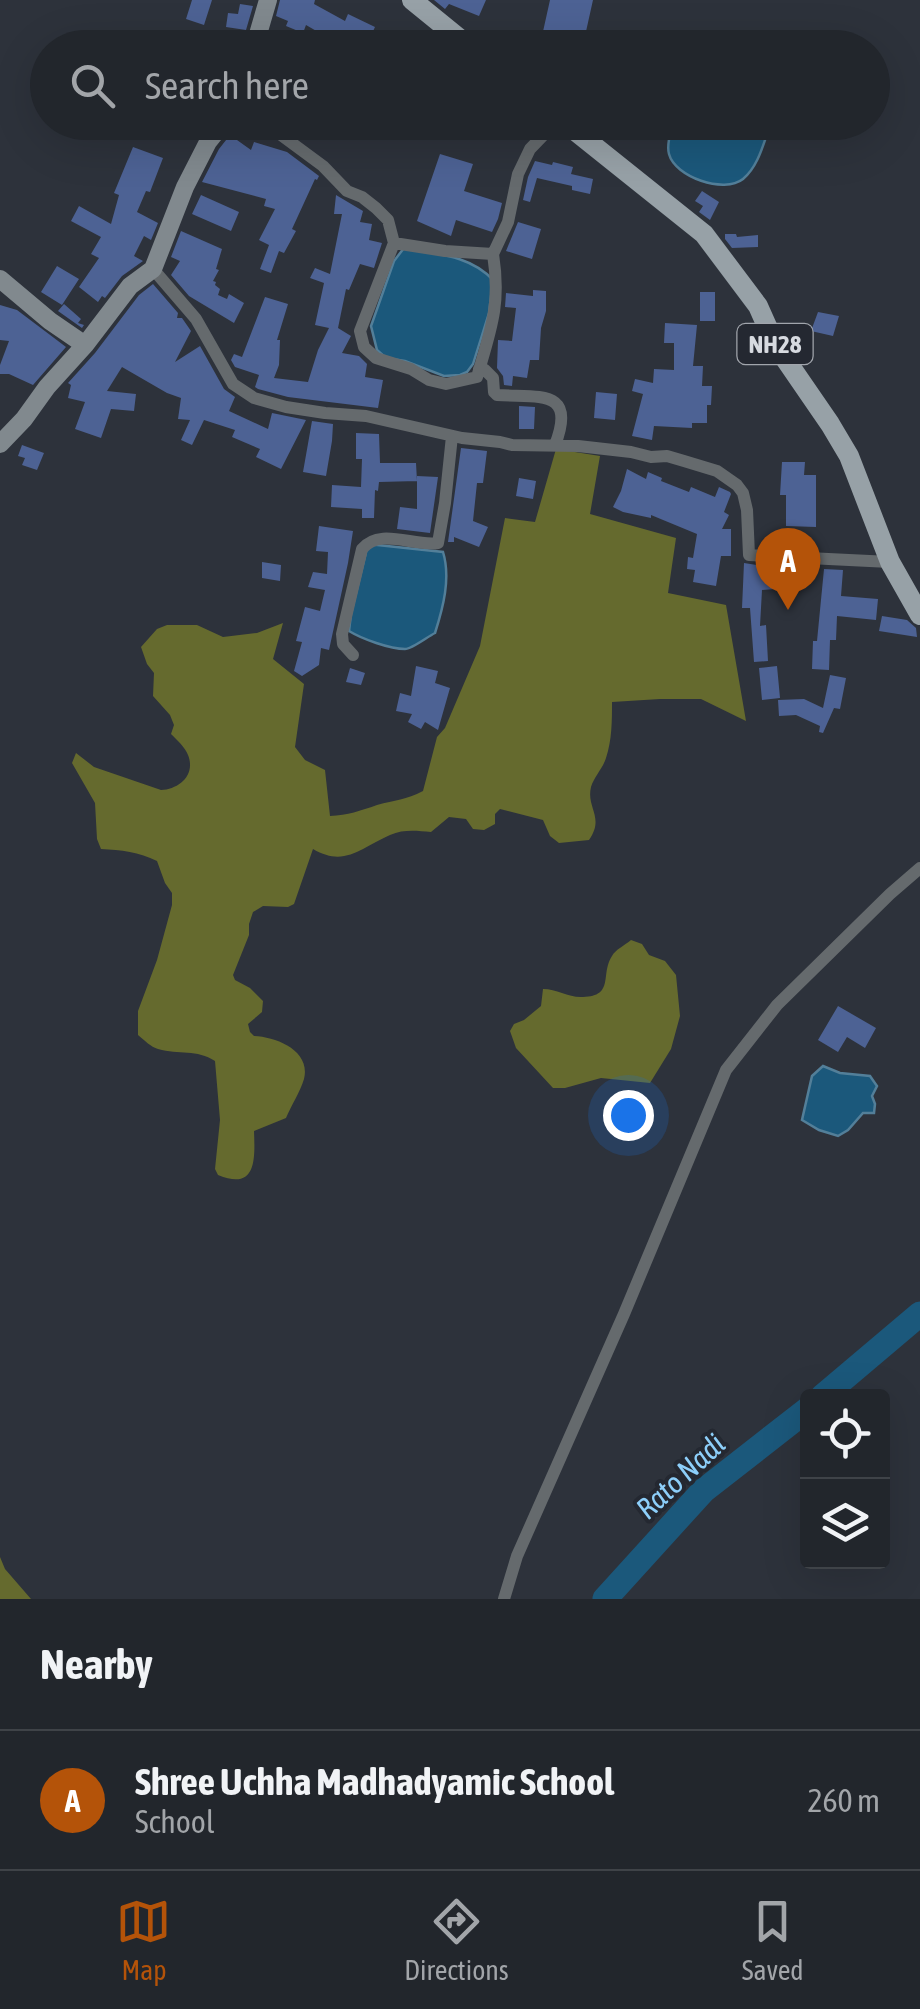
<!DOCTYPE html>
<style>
:root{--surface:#22262c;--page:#2a2e34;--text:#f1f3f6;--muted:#a2a5a9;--line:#3f4348;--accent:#b45309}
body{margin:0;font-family:"Asap Condensed",sans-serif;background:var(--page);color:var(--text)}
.controls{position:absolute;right:30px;bottom:30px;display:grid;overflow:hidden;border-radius:10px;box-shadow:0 10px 40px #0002}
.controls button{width:90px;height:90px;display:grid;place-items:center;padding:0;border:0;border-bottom:2px solid var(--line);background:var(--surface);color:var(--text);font:50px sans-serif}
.you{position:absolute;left:628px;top:1115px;width:35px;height:35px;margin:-25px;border:8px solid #fff;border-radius:50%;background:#1a73e8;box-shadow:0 0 0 15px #1a73e833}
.badge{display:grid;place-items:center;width:65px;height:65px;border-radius:50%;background:var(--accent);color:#fff;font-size:32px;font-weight:700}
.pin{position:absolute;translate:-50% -82px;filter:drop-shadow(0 2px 5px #0008)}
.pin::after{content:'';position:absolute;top:52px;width:35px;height:30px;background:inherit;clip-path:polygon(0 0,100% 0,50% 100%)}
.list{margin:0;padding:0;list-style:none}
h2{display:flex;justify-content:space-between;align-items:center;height:130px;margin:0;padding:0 40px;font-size:42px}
h2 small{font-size:32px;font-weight:400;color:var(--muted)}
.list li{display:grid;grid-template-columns:65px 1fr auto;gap:30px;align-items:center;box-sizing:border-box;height:140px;padding:0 40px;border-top:2px solid var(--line)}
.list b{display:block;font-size:38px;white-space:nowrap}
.list p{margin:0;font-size:32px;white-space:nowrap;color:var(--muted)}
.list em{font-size:32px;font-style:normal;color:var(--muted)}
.icon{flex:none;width:55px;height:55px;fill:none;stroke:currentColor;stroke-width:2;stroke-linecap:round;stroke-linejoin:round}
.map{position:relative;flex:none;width:920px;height:1599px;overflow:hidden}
.search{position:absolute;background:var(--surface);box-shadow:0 10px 40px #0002;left:30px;right:30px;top:30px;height:110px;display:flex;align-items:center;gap:25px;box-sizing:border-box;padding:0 35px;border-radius:55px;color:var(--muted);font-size:38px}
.sheet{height:270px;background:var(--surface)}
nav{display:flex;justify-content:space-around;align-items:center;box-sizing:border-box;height:140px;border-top:2px solid var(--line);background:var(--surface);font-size:28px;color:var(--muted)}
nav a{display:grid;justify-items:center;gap:5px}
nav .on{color:var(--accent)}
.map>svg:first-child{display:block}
</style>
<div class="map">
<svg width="920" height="1599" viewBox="0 0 920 1599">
<rect width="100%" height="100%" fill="#2d323b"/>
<path fill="#656a2e" d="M 556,449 L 600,456 L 590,514 L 676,538 L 668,593 L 726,605 L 746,721 L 701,699 L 660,699 L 612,702 C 612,721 612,740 606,758 C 603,768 594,777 591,787 C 586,808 605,817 589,840 L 559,843 L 550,836 L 543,820 L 500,809 L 495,814 L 495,824 L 484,830 L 473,829 L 466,819 L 449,817 L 431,832 C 417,831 404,829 390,835 C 362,847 345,868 313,849 L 294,904 L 288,907 L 263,906 L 253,912 L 249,924 L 249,935 L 233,975 L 235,980 L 250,988 L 263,1001 L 262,1012 L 248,1024 L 250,1032 L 254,1036 C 277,1037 311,1051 304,1079 C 300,1092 291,1106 286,1118 L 254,1131 C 255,1159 257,1191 218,1175 L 215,1169 L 220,1120 L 215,1061 C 197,1049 179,1055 158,1049 C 151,1047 144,1040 138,1035 L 138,1011 L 157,960 L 172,905 L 172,893 L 165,883 L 157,861 C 139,852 121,850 101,849 L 97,839 L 95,803 L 72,763 L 76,753 L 94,767 L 161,790 C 179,789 196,775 188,755 C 185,747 177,740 171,734 L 174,725 L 170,715 L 153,696 L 154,673 L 147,664 L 141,647 L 157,629 L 167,625 L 197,625 L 223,637 L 257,633 L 283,623 L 273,659 L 304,684 L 295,747 L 305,760 L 325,770 L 330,816 C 348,815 360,811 377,805 C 395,800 406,800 423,791 L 437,737 L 445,728 L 480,646 L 505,518 L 535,522 Z
M 631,940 L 642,944 L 649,955 L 665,961 L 676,975 L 680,1016 L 671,1049 L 650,1083 L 601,1078 L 565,1088 L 553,1088 L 516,1048 L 510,1031 L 514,1024 L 524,1020 L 541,1006 L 543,989 C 557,989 569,998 583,997 C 615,996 600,974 612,956 C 615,950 625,945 631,940 Z
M 0,1557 L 5,1569 L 31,1599 L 0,1599 Z"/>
<path fill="#1b587b" stroke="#537f99" stroke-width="2.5" d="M 673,123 L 673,122 L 771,123 C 764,141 759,166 743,179 C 724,194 675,177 669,154 C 666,144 671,132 673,123 Z
M 404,248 C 436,254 470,255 493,280 L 489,313 L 473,364 L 467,372 L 460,375 L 444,376 L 405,361 L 386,358 L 377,350 L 371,326 L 394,261 Z
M 368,544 L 443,552 C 451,578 443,608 435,633 C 427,637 412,649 405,649 C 390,649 362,639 349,631 L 351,614 Z
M 823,1066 L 840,1073 L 870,1076 L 877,1086 L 872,1096 L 875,1104 L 874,1113 L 863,1113 L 848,1130 L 838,1136 L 819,1130 L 802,1120 L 812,1076 Z"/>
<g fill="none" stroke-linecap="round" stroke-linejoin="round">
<path stroke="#1b587b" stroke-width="25" d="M 823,1396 L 920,1314
M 605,1599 L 703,1491 L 808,1409"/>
</g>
<path fill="#4d6294" d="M 192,0 L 212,0 L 204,25 L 186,19 Z
M 280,0 L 315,0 L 314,4 L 345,21 L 348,14 L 375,27 L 365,48 L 356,48 L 327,33 L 325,36 L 306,25 L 303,33 L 286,26 L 288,21 L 276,16 Z
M 434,0 L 486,0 L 479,16 L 449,4 L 445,9 Z
M 550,0 L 593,0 L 583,45 L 542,36 Z
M 240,4 L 253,6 L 246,30 L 226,27 L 228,13 L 238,14 Z
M 230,135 L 251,150 L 254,142 L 287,152 L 319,176 L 317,180 L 315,179 L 292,229 L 296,231 L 284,253 L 279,251 L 271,273 L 260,269 L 269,245 L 259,240 L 275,209 L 264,206 L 266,199 L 202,182 L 219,149 Z
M 133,147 L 163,158 L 150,192 L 146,191 L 137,212 L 158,223 L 151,240 L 144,236 L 134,256 L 143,261 L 122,276 L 105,298 L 102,296 L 98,302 L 79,287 L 99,258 L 91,254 L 101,237 L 71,221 L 79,206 L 111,224 L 119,195 L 114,193 Z
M 440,154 L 473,164 L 464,191 L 502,203 L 498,219 L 492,232 L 456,220 L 451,236 L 417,221 Z
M 535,161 L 552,165 L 553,162 L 573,167 L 571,174 L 593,179 L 590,194 L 572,190 L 572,186 L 537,178 L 530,202 L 523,200 L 528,177 Z
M 702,191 L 719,202 L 710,220 L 699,212 L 703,206 L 695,201 Z
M 201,195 L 239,212 L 231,231 L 192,214 Z
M 336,195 L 363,211 L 360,222 L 372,224 L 369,240 L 382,243 L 374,268 L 360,264 L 349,290 L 346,289 L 338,328 L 351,336 L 342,353 L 359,356 L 367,364 L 365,377 L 383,380 L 378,408 L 288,397 L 258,389 L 255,387 L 259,375 L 235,367 L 231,360 L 234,354 L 242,357 L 265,297 L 288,304 L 277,340 L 280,340 L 279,365 L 274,378 L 308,382 L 318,350 L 329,328 L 315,325 L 324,283 L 310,278 L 315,268 L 330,274 L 342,214 L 334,214 Z
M 518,222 L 541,229 L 532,259 L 506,251 Z
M 181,231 L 222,249 L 216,269 L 219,270 L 213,281 L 216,282 L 215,285 L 220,289 L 218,295 L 227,299 L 229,294 L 244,303 L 234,323 L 189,296 L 171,275 L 180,261 L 171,257 Z
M 725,234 L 736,234 L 737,237 L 758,235 L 758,247 L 732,248 L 725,239 Z
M 57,266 L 79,279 L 62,305 L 41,292 Z
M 153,284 L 178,313 L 177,318 L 182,318 L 191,331 L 175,362 L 200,346 L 224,389 L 235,397 L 229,411 L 268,429 L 272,413 L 306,420 L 281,469 L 256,457 L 260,449 L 232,437 L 235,430 L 204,420 L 192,445 L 181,440 L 190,420 L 178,419 L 181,398 L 167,393 L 122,367 L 107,391 L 136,394 L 134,411 L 111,409 L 101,438 L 75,429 L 85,402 L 68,398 L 71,385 L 68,383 L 95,353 L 139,295 Z
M 533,290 L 546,291 L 546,311 L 541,328 L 539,360 L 530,360 L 527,378 L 513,376 L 512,386 L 504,385 L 503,376 L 497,368 L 498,340 L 512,341 L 516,308 L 505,307 L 506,293 L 533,296 Z
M 700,292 L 715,292 L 715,321 L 700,321 Z
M 64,304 L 81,319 L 78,323 L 84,325 L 82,328 L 58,311 Z
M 0,305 L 17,310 L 66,347 L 33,385 L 9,374 L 0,374 L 0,365 L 9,341 L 0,340 Z
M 818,312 L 839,316 L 833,336 L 811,331 Z
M 665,323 L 697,325 L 693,366 L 703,366 L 702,386 L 712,386 L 711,405 L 707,405 L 707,423 L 692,423 L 692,428 L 654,426 L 652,440 L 632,436 L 643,394 L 632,391 L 635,379 L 653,383 L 654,369 L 674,370 L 674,343 L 664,343 Z
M 596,392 L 617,394 L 615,420 L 594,418 Z
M 519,406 L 535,407 L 534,429 L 519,429 Z
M 312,421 L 333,424 L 332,441 L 326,476 L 303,472 Z
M 356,433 L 379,434 L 380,463 L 416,463 L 417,481 L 379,482 L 378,491 L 375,490 L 374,518 L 362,518 L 362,509 L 331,507 L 332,485 L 361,487 L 362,459 L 356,459 Z
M 22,445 L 44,453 L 37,470 L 22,465 L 25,458 L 18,456 Z
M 461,448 L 487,451 L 483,483 L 477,483 L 473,521 L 488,527 L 479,547 L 454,537 L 454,542 L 448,542 Z
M 782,462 L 805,462 L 804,475 L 816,475 L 816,527 L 786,526 L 786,495 L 780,495 Z
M 627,469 L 646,479 L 648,472 L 662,478 L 661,481 L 689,492 L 691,487 L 715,497 L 719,487 L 730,492 L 731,494 L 724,512 L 729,515 L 722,529 L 731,529 L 731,556 L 721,556 L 716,586 L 693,582 L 695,570 L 687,569 L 688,557 L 693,558 L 697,534 L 651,515 L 651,518 L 623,512 L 613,507 L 621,491 Z
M 417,476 L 438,477 L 430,533 L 397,529 L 400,507 L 417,509 Z
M 519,478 L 536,481 L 533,499 L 516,496 Z
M 319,526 L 353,531 L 348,563 L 329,650 L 321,648 L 319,665 L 302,676 L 294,671 L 302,642 L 296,641 L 305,607 L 320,611 L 325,590 L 308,587 L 313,572 L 327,574 L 328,552 L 316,551 Z
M 262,562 L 281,565 L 280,581 L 262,578 Z
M 744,563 L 763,566 L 762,571 L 788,569 L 789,588 L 762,590 L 760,626 L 766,625 L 768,661 L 754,662 L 750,608 L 742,608 Z
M 824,569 L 843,570 L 841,596 L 878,599 L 876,620 L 837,616 L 836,640 L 830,640 L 829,670 L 812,669 L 813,641 L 817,641 Z
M 882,616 L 907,620 L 916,628 L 917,637 L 879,631 Z
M 416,666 L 438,671 L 435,683 L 450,688 L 438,730 L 425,722 L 421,729 L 408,722 L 412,714 L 396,711 L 400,693 L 411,696 Z
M 777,666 L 780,698 L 762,700 L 759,668 Z
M 350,668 L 365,673 L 361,685 L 346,682 Z
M 830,675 L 846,678 L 840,709 L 834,708 L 823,733 L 819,732 L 820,726 L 796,715 L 779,716 L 778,700 L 804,699 L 823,708 Z
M 838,1006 L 876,1028 L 865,1048 L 847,1037 L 838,1052 L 818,1040 Z"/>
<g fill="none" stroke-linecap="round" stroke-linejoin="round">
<path stroke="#656a6d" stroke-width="12" d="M 257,122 L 281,135 L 323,166 L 347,191 L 362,197 L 376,208 L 388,220 L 394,243 L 445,251 L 493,254 L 508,222 L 518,174 L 530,149 L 556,122
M 394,243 L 360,331 L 364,347 L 376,358 L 411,369 L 429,380 L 446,384 L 477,377 C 491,329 501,304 493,254
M 153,269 L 196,319 L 233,384 L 254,398 L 286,407 L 325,413 L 366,416 L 462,438 L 500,442 L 512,445 L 578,446 L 631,452 L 651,457 L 667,456 L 684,461 L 717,471 L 737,485 L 743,493 L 747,510 L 749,555 L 890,562
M 479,369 L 485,370 L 493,378 L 494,392 L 497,395 C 539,398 577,388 555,445
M 353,655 L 343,644 L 342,634 L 362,549 C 380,527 414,547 438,543 L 445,503 L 452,436
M 504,1599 L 517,1556 L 624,1314 L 726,1070 L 777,1005 L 890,894 L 920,868"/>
<path stroke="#81898e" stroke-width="18" d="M 254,48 L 268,0
M 0,279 L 50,321 L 85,345
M 0,444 L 24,419 L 47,387 L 85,345 L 130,286 L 153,269 L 185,187 L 208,142 L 224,122"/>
<path stroke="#97a1a7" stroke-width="20" d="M 412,0 L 471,48
M 564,122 L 704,234 L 758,306 L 775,344 L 830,424 L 849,456 L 890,562 L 920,615"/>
</g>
<g text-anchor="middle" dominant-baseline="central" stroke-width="8" stroke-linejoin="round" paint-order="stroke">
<rect fill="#242831" stroke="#a1a5ac" stroke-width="2.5" x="737.5" y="324" width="75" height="40" rx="8"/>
<g font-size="25" font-weight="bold" fill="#d7dae0">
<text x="775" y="344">NH28</text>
</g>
<g font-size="30" font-style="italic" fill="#8dcffa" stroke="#242831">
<text transform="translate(680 1476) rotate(-43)">Rato Nadi</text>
</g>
</g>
</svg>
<div class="controls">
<button><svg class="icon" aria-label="locate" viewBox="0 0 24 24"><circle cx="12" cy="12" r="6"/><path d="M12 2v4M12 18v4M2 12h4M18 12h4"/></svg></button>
<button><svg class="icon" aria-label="layers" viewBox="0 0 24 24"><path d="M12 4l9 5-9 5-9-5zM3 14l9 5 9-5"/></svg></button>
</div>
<div class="you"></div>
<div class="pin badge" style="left:788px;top:610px">A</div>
<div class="search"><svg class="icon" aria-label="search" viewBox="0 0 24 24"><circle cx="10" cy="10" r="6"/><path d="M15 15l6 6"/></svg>Search here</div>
</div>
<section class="sheet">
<h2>Nearby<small></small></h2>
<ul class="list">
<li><span class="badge">A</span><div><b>Shree Uchha Madhadyamic School</b><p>School</p></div><em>260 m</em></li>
</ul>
</section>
<nav>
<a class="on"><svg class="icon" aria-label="map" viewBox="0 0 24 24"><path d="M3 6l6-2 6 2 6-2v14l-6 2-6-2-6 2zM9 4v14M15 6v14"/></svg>Map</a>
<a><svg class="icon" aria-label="directions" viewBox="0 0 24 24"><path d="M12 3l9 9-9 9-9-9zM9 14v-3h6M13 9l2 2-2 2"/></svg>Directions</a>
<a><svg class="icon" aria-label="saved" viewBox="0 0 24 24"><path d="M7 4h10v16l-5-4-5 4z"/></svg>Saved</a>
</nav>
